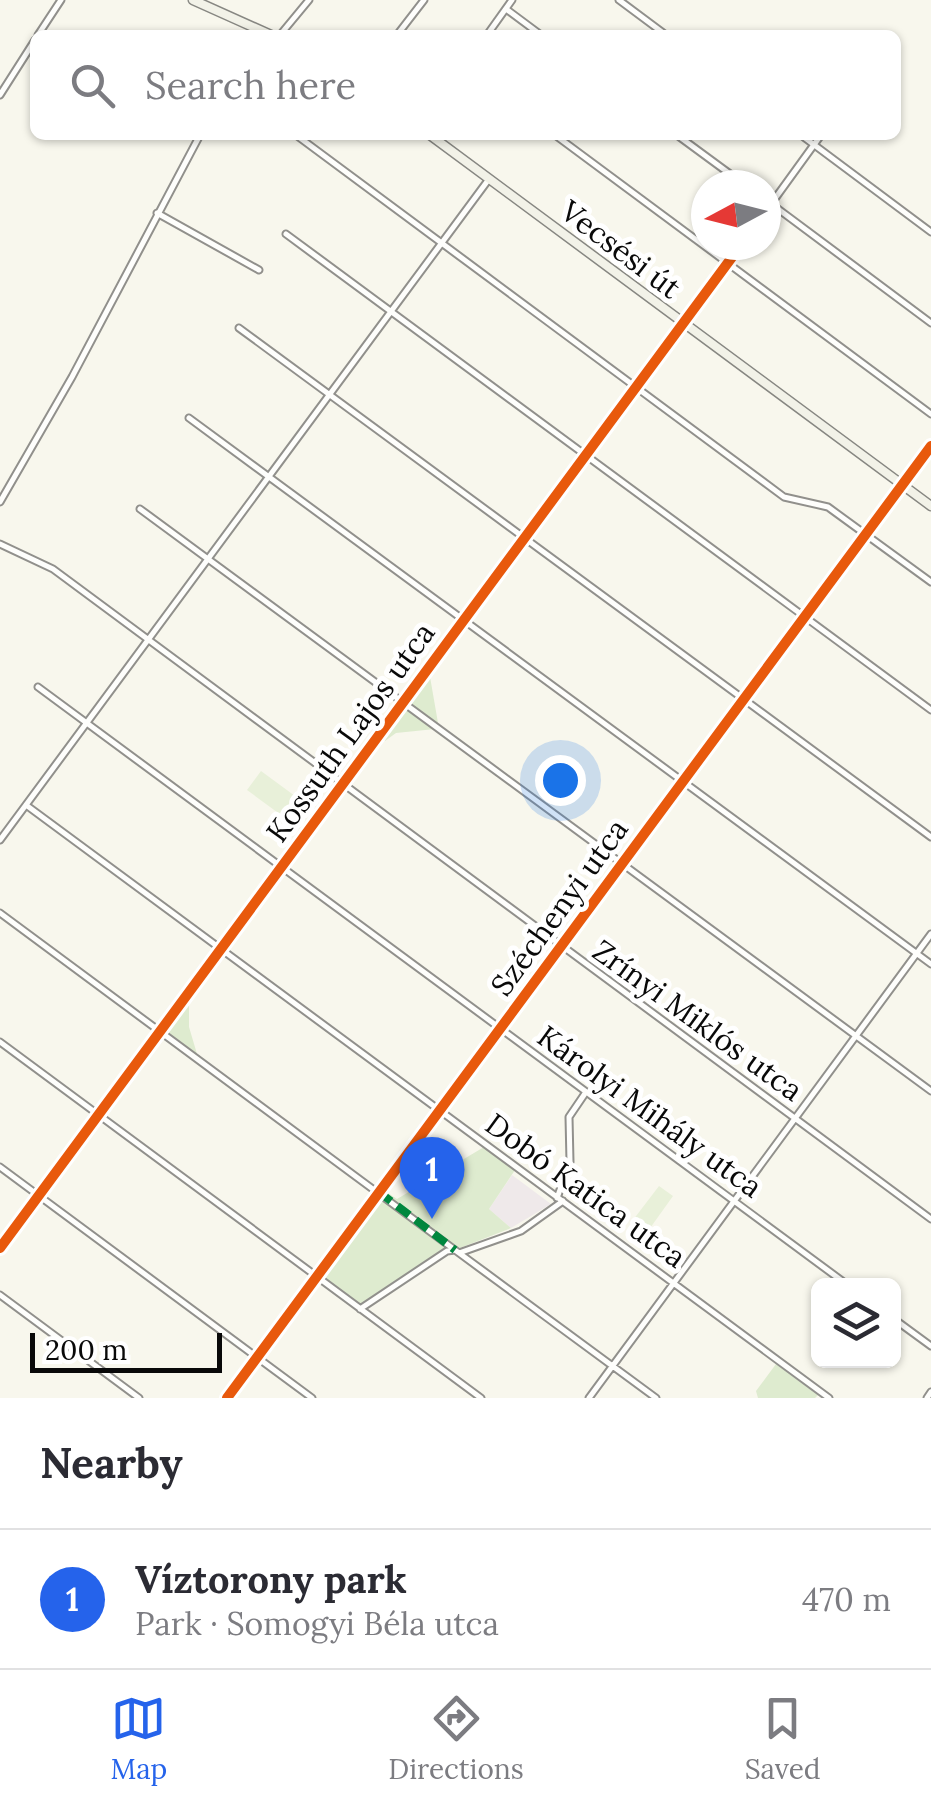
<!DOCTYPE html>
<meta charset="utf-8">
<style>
:root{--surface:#fff;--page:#f2f2f3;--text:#2b2b33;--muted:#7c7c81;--line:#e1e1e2;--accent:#2563eb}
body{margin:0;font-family:Lora,serif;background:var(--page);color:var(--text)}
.controls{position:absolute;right:30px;bottom:30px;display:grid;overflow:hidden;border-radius:15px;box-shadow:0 2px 8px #0004}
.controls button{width:90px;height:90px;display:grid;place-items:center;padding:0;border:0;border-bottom:2px solid var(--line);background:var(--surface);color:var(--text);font:50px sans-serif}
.compass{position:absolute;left:691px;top:170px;width:90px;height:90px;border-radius:50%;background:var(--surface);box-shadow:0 2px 8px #0004;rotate:263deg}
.scale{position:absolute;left:30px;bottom:25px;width:192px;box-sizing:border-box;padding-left:10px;border:5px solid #090909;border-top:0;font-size:28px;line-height:35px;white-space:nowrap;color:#090909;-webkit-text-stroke:8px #fff;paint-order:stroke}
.you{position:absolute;left:560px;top:780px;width:35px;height:35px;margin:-25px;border:8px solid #fff;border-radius:50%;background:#1a73e8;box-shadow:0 0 0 15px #1a73e833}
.badge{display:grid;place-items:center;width:65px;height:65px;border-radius:50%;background:var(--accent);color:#fff;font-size:32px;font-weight:700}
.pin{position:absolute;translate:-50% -82px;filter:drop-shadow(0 2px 5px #0008)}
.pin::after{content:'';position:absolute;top:52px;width:35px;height:30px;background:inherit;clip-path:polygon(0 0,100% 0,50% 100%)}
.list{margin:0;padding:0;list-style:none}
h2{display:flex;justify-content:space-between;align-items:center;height:130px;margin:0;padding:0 40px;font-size:42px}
h2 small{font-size:32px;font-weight:400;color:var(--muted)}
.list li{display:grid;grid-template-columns:65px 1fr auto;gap:30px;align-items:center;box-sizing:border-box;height:140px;padding:0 40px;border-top:2px solid var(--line)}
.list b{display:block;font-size:38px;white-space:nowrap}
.list p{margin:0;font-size:32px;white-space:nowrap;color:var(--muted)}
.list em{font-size:32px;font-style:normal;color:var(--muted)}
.icon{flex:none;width:55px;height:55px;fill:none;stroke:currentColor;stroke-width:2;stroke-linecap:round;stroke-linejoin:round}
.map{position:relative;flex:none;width:931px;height:1398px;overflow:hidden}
.search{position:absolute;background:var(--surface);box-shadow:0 2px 8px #0004;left:30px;right:30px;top:30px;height:110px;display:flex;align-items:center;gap:25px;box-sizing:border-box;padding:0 35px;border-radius:15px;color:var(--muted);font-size:38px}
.sheet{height:270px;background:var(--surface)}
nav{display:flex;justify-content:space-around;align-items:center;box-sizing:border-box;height:140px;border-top:2px solid var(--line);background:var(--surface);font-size:28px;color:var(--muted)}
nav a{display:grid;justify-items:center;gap:5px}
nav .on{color:var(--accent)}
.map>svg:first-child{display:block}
</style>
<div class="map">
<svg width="931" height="1398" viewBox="0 0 931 1398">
<rect width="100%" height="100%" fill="#f8f7ed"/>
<path fill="#efe9ea" d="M 512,1175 L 551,1204 L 511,1228 L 489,1209 Z"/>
<path fill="#deebcf" d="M 429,671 L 438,723 L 410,704 L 409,699 Z
M 407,709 L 435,729 L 396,733 L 385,741 L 381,738 L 402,710 Z
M 189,999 L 189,1027 L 197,1054 L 167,1032 Z
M 484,1147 L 515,1170 L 489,1209 L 511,1228 L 460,1248 L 454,1244 L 361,1306 L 320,1277 L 385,1191 L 397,1199 Z
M 776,1364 L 818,1395 L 815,1398 L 758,1398 L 756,1391 Z"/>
<path fill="#e8f0d9" d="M 261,771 L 295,796 L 281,815 L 247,790 Z
M 659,1186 L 673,1196 L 648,1231 L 633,1220 Z"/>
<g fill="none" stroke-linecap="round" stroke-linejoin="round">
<defs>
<path id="street" d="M 619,0 L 666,35
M 506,9 L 541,35
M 38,35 L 61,0
M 280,35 L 309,0
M 397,35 L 424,0
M 487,35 L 512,0
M 0,95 L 35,40
M 296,135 L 784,497 L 828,507 L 931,582
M 555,135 L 931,414
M 677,135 L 745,185
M 801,135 L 931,232
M 766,200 L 931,323
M 766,211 L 821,135
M 157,213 L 259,270
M 286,234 L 931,710
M 239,328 L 931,837
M 189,418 L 931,964
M 902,485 L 931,446
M 0,502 L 72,377 L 200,135
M 140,509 L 931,1091
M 0,544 L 53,569 L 931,1219
M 38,687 L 849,1286
M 26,805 L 829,1398
M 0,840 L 489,179
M 0,913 L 455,1250
M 0,1042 L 481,1398
M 0,1167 L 312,1398
M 557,1198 L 570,1162 L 569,1117 L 586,1092
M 0,1248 L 741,245
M 459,1253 L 521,1231 L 563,1201
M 0,1295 L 139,1398
M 360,1309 L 447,1251 L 455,1250 L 656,1398
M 894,1319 L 931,1346
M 589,1398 L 931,934
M 927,1398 L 931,1392"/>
<path id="secondary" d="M 193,0 L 271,35
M 430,135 L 931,506
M 227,1398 L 902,485"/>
</defs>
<use href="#street" stroke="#91908c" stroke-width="9"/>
<use href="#secondary" stroke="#878782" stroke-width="11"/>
<use href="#street" stroke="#fefefc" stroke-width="5"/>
<use href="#secondary" stroke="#f2f2e8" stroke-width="8"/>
<path stroke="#00873e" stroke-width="8" stroke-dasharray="15 8" stroke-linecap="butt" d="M 379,1192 L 455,1250"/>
<defs>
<path id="cycleway" d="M 0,1248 L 741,245
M 227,1398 L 931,446"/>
</defs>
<use href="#cycleway" stroke="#fff" stroke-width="16"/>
<use href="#cycleway" stroke="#e8590c" stroke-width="10"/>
</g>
<g text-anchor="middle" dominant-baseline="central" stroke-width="10" stroke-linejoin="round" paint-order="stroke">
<g font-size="30" fill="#090909" stroke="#fff">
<text transform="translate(621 249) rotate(37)">Vecsési út</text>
<text transform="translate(350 732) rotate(-54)">Kossuth Lajos utca</text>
<text transform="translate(559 907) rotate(-54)">Széchenyi utca</text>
<text transform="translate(698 1020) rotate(36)">Zrínyi Miklós utca</text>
<text transform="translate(650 1111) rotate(36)">Károlyi Mihály utca</text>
<text transform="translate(586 1190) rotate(36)">Dobó Katica utca</text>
</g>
</g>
</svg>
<div class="controls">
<button><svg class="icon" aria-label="layers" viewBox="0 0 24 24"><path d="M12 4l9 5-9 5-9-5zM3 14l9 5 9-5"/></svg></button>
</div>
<svg class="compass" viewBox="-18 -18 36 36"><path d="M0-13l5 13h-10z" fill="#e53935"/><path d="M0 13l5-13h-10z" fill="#7c7c81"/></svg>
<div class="scale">200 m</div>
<div class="you"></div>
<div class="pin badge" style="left:432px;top:1219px">1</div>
<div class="search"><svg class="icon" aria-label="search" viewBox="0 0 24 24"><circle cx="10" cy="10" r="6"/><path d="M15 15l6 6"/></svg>Search here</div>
</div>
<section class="sheet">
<h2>Nearby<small></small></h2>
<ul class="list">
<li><span class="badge">1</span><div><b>Víztorony park</b><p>Park · Somogyi Béla utca</p></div><em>470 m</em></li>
</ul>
</section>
<nav>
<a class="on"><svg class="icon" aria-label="map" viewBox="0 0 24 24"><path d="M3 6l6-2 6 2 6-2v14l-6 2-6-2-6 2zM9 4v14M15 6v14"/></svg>Map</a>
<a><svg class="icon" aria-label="directions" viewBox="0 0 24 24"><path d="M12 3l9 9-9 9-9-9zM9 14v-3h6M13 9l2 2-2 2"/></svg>Directions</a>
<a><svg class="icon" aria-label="saved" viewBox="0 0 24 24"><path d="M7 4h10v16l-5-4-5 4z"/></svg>Saved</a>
</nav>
